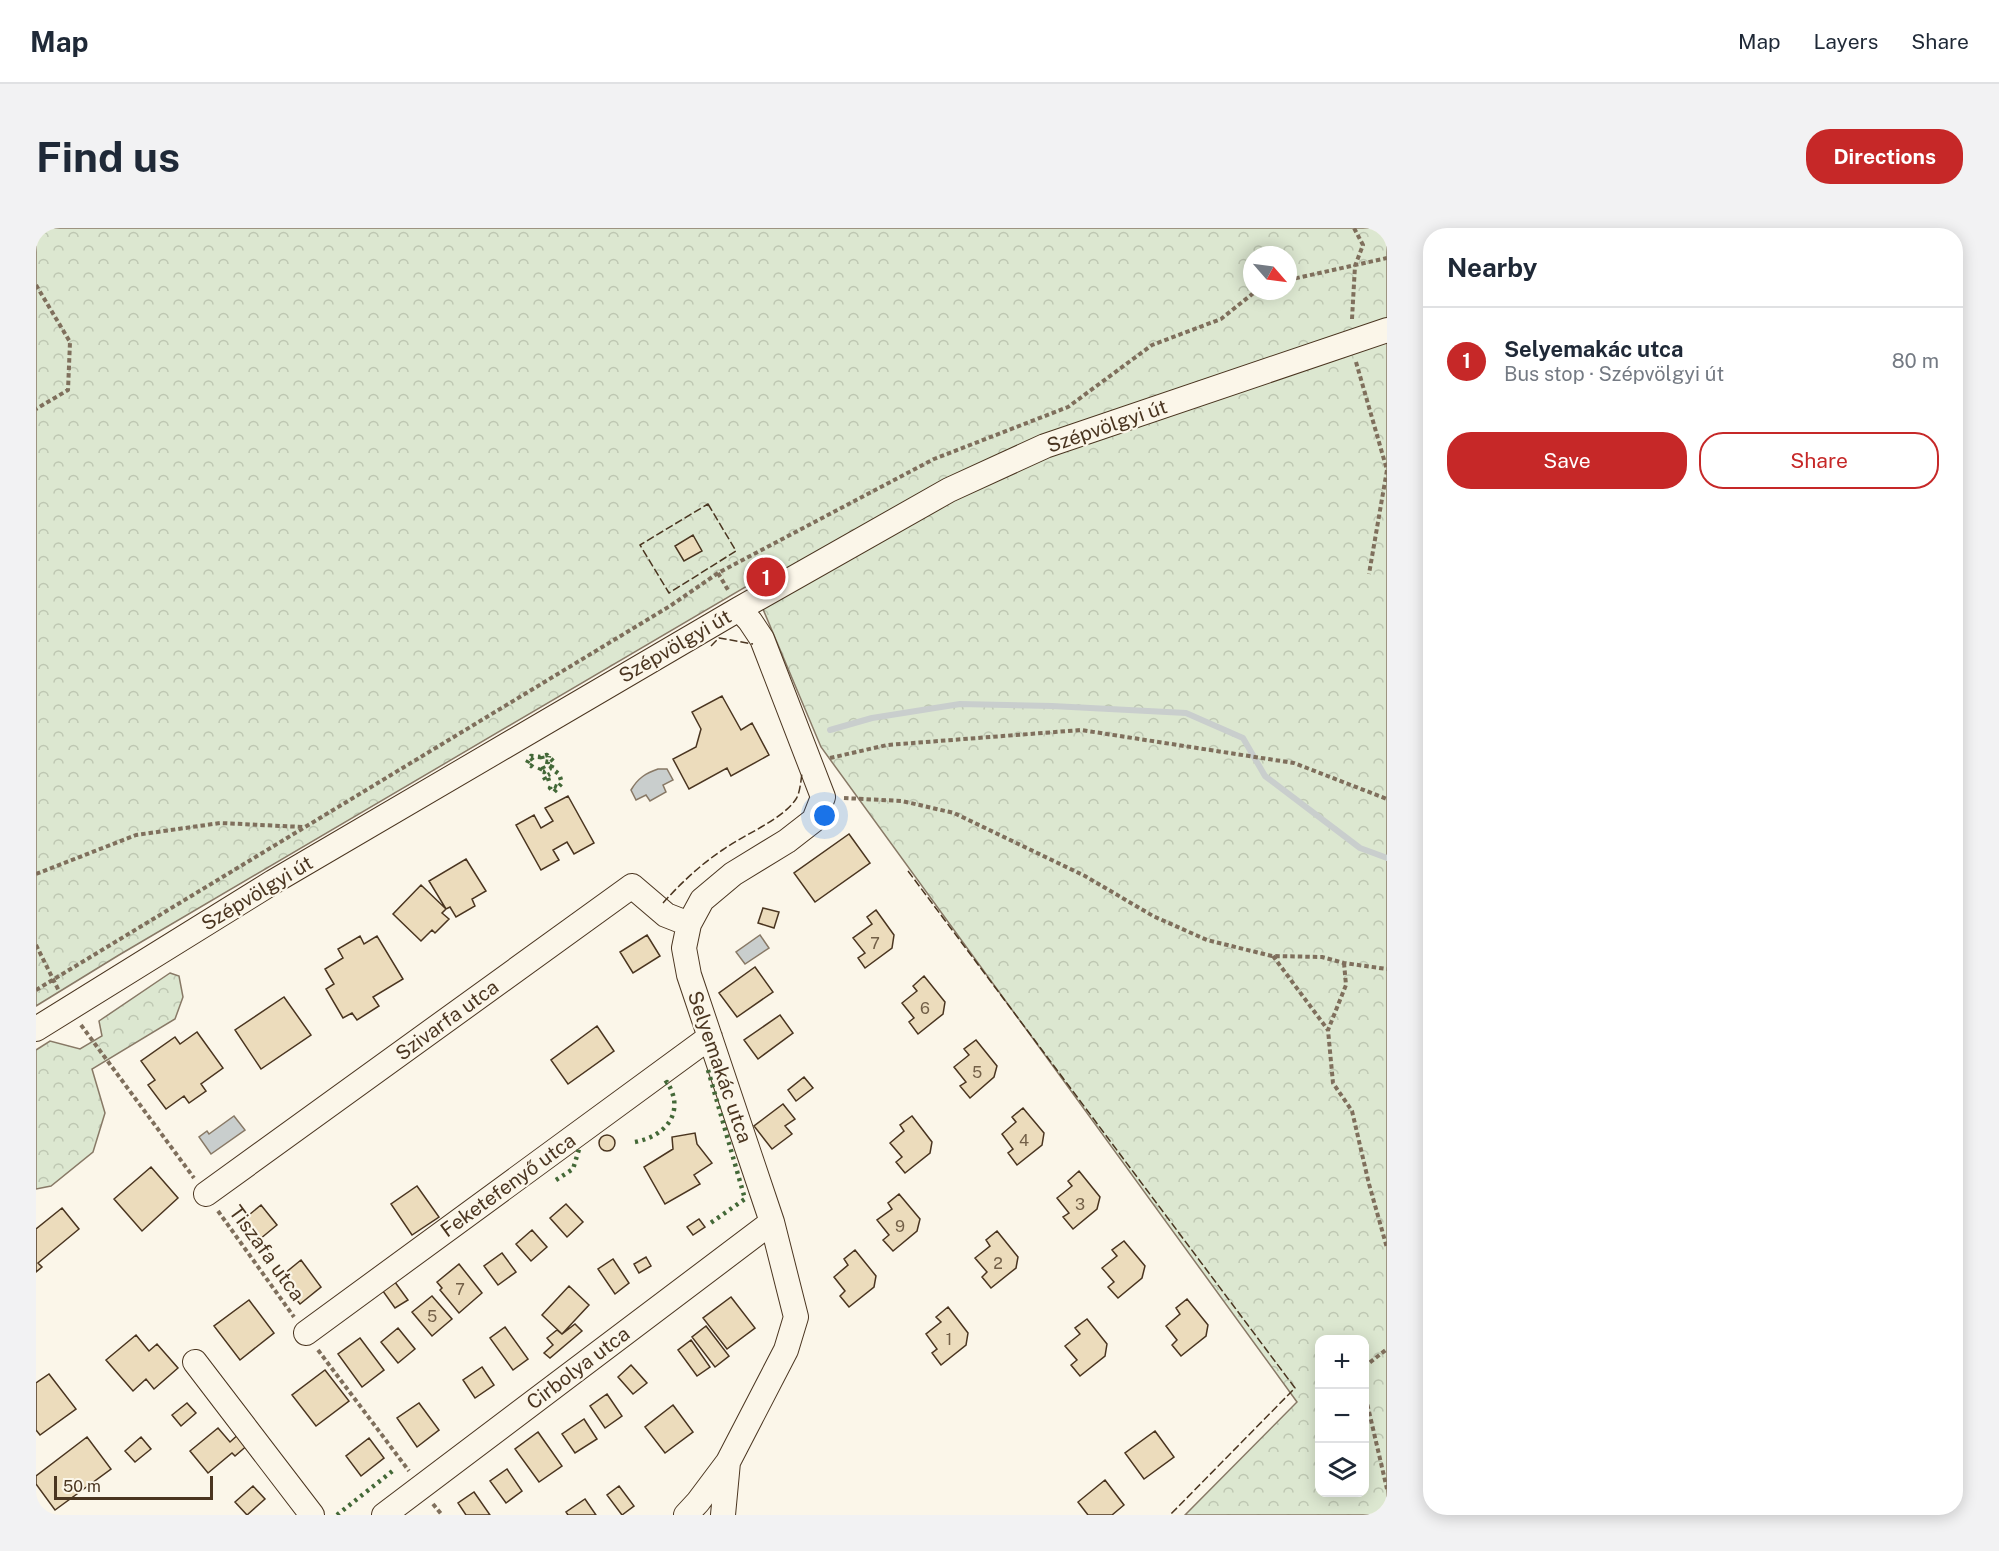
<!DOCTYPE html>
<meta charset="utf-8">
<style>
:root{--surface:#fff;--page:#f2f2f3;--text:#1f2937;--muted:#747a83;--line:#e0e1e3;--accent:#c62828}
body{margin:0;font-family:"Public Sans",sans-serif;background:var(--page);color:var(--text)}
.controls{position:absolute;right:18px;bottom:18px;display:grid;overflow:hidden;border-radius:12px;box-shadow:0 3px 15px #0003}
.controls button{width:54px;height:54px;display:grid;place-items:center;padding:0;border:0;border-bottom:2px solid var(--line);background:var(--surface);color:var(--text);font:30px sans-serif}
.compass{position:absolute;left:1207px;top:18px;width:54px;height:54px;border-radius:50%;background:var(--surface);box-shadow:0 3px 15px #0003;rotate:118deg}
.scale{position:absolute;left:18px;bottom:15px;width:159px;box-sizing:border-box;padding-left:6px;border:3px solid #4a3520;border-top:0;font-size:16px;line-height:21px;white-space:nowrap;color:#4a3520;-webkit-text-stroke:4px #fbf6e9;paint-order:stroke}
.you{position:absolute;left:789px;top:588px;width:21px;height:21px;margin:-15px;border:4px solid #fff;border-radius:50%;background:#1a73e8;box-shadow:0 0 0 9px #1a73e833}
.badge{display:grid;place-items:center;width:39px;height:39px;border-radius:50%;background:var(--accent);color:#fff;font-size:20px;font-weight:700}
.pin{position:absolute;translate:-50% -50%;border:3px solid #fff;box-shadow:0 2px 6px #0006}
.list{margin:0;padding:0;list-style:none}
h2{display:flex;justify-content:space-between;align-items:center;height:78px;margin:0;padding:0 24px;font-size:26px}
h2 small{font-size:20px;font-weight:400;color:var(--muted)}
.list li{display:grid;grid-template-columns:39px 1fr auto;gap:18px;align-items:center;box-sizing:border-box;height:108px;padding:0 24px;border-top:2px solid var(--line)}
.list b{display:block;font-size:22px;white-space:nowrap}
.list p{margin:0;font-size:20px;white-space:nowrap;color:var(--muted)}
.list em{font-size:20px;font-style:normal;color:var(--muted)}
.actions{display:flex;gap:12px;padding:18px 24px}
.actions a{flex:1;padding:14px 0;border:2px solid var(--accent);border-radius:24px;text-align:center;font-size:21px;color:var(--accent)}
.actions .main{background:var(--accent);color:#fff}
.icon{flex:none;width:33px;height:33px;fill:none;stroke:currentColor;stroke-width:2;stroke-linecap:round;stroke-linejoin:round}
.map{position:relative;flex:none;width:1351px;height:1287px;overflow:hidden;border-radius:24px}
header{display:flex;align-items:center;gap:36px;box-sizing:border-box;height:84px;padding:0 30px;background:var(--surface);border-bottom:2px solid var(--line)}
header strong{font-size:28px}
nav{display:flex;gap:33px;margin-inline-start:auto;font-size:21px}
.intro{display:flex;align-items:center;justify-content:space-between;box-sizing:border-box;height:144px;padding:0 36px}
h1{margin:0;font-size:42px}
.button{padding:15px 27px;border-radius:24px;background:var(--accent);color:#fff;font-size:21px;font-weight:700}
main{display:flex;gap:36px;padding:0 36px}
aside{flex:1;background:var(--surface);border-radius:24px;box-shadow:0 3px 15px #0003}
.map>svg:first-child{display:block}
</style>
<header>
<strong>Map</strong>
<nav><a>Map</a><a>Layers</a><a>Share</a></nav>
</header>
<div class="intro"><h1>Find us</h1><a class="button">Directions</a></div>
<main>
<div class="map">
<svg width="1351" height="1287" viewBox="0 0 1351 1287">
<defs>
<pattern id="forest-crowns" width="20" height="18" patternUnits="userSpaceOnUse" patternTransform="scale(1.5)"><rect width="20" height="18" fill="#dce7d0"/><path d="M2 6a3 3 0 1 1 6 0M12 15a3 3 0 1 1 6 0" fill="none" stroke="#bec7b2"/></pattern>
</defs>
<rect width="100%" height="100%" fill="#fbf6e9"/>
<path fill="url(#forest-crowns)" stroke="#887966" stroke-width="1.5" fill-rule="evenodd" d="M 0,0 L 1351,0 L 1351,1287 L 1149,1287 L 1261,1174 L 785,519 L 716,355 L 83,727 L 0,778 ZM 1216,27 L 1252,27 L 1252,63 L 1216,63 ZM 1284,1112 L 1328,1112 L 1328,1264 L 1284,1264 Z
M 134,745 L 143,748 L 147,769 L 139,791 L 56,841 L 69,885 L 57,924 L 15,958 L 0,961 L 0,822 L 14,813 L 44,821 L 66,808 L 63,793 Z"/>
<path fill="#c9cecd" stroke="#887966" stroke-width="1.5" d="M 622,541 L 631,541 L 637,552 L 627,557 L 630,564 L 614,573 L 610,567 L 600,572 L 595,562 C 602,550 610,545 622,541 Z
M 724,707 L 733,720 L 709,736 L 700,724 Z
M 198,888 L 209,902 L 175,926 L 163,909 L 171,903 L 173,906 Z"/>
<g fill="none" stroke-linecap="round" stroke-linejoin="round">
<path stroke="#c9cecd" stroke-width="6" d="M 794,502 L 836,490 L 924,476 L 1016,478 L 1150,485 L 1207,510 L 1229,548 L 1324,620 L 1351,630"/>
</g>
<path fill="#ecdcbc" stroke="#4a3520" stroke-width="1.5" d="M 657,307 L 666,323 L 648,333 L 639,318 Z
M 686,468 L 705,502 L 716,495 L 733,527 L 695,548 L 691,540 L 653,561 L 637,531 L 660,519 L 665,501 L 656,484 Z
M 532,568 L 558,615 L 538,626 L 531,614 L 517,622 L 523,632 L 505,642 L 480,597 L 498,587 L 505,600 L 517,593 L 509,580 Z
M 813,606 L 834,635 L 779,674 L 758,645 Z
M 430,631 L 450,663 L 436,671 L 439,678 L 420,689 L 414,679 L 410,681 L 393,653 Z
M 385,657 L 410,681 L 406,685 L 413,691 L 399,705 L 396,702 L 385,713 L 357,686 Z
M 727,680 L 743,684 L 738,700 L 722,695 Z
M 840,682 L 858,707 L 856,720 L 829,740 L 822,730 L 829,725 L 817,710 L 836,696 L 831,689 Z
M 611,707 L 624,728 L 597,745 L 584,724 Z
M 324,708 L 328,716 L 341,708 L 367,751 L 337,769 L 343,778 L 321,792 L 316,785 L 307,790 L 290,761 L 298,756 L 289,741 L 307,730 L 302,721 Z
M 719,739 L 737,764 L 701,789 L 683,765 Z
M 888,748 L 909,774 L 907,786 L 882,806 L 873,794 L 878,790 L 866,775 L 881,763 L 877,758 Z
M 248,769 L 275,807 L 225,841 L 199,802 Z
M 744,787 L 757,805 L 722,831 L 708,812 Z
M 561,798 L 578,823 L 532,856 L 515,832 Z
M 161,804 L 187,840 L 165,856 L 170,863 L 153,875 L 148,868 L 130,881 L 112,857 L 119,852 L 105,833 L 139,809 L 144,816 Z
M 940,812 L 961,838 L 958,849 L 934,870 L 924,858 L 930,854 L 918,839 L 933,827 L 928,821 Z
M 768,849 L 777,860 L 760,873 L 752,862 Z
M 747,876 L 759,891 L 749,898 L 756,906 L 736,921 L 718,898 Z
M 987,880 L 1008,905 L 1006,917 L 981,937 L 972,925 L 977,921 L 966,906 L 980,894 L 976,889 Z
M 876,888 L 896,914 L 894,925 L 869,945 L 860,934 L 866,929 L 854,915 L 868,903 L 864,897 Z
M 659,905 L 661,916 L 676,935 L 658,947 L 664,956 L 629,976 L 608,939 L 637,921 L 636,909 Z
M563 915a8 8 0 1 1 16 0a8 8 0 1 1-16 0Z
M 115,939 L 142,970 L 106,1003 L 78,971 Z
M 1043,943 L 1064,969 L 1061,981 L 1037,1001 L 1027,989 L 1033,985 L 1021,970 L 1036,958 L 1032,953 Z
M 381,958 L 403,989 L 376,1007 L 355,976 Z
M 863,966 L 884,991 L 881,1003 L 857,1023 L 847,1012 L 853,1007 L 841,992 L 856,981 L 852,975 Z
M 530,976 L 547,994 L 531,1009 L 514,990 Z
M 225,977 L 241,997 L 224,1011 L 208,991 Z
M 26,980 L 43,1001 L 2,1035 L 6,1039 L 0,1044 L 0,1001 Z
M 663,991 L 669,999 L 657,1007 L 651,999 Z
M 496,1002 L 511,1019 L 495,1033 L 480,1016 Z
M 961,1003 L 982,1029 L 980,1040 L 955,1060 L 946,1049 L 951,1044 L 939,1030 L 954,1018 L 950,1012 Z
M 1088,1013 L 1109,1038 L 1106,1050 L 1082,1070 L 1072,1059 L 1078,1054 L 1066,1040 L 1081,1028 L 1076,1022 Z
M 819,1022 L 840,1048 L 838,1059 L 813,1079 L 804,1068 L 809,1063 L 798,1049 L 812,1037 L 808,1031 Z
M 466,1025 L 480,1044 L 462,1057 L 448,1038 Z
M 610,1029 L 615,1038 L 603,1045 L 598,1036 Z
M 577,1031 L 593,1055 L 579,1066 L 562,1041 Z
M 265,1032 L 285,1059 L 264,1076 L 243,1050 Z
M 423,1036 L 446,1065 L 423,1085 L 404,1062 L 406,1060 L 401,1054 Z
M 356,1050 L 372,1072 L 359,1080 L 344,1059 Z
M 533,1058 L 553,1077 L 526,1106 L 506,1087 Z
M 396,1068 L 416,1091 L 396,1108 L 376,1084 Z
M 695,1069 L 719,1100 L 691,1121 L 667,1090 Z
M 1151,1071 L 1172,1097 L 1170,1108 L 1145,1128 L 1136,1117 L 1141,1112 L 1130,1098 L 1144,1086 L 1140,1080 Z
M 213,1072 L 238,1105 L 204,1132 L 178,1098 Z
M 912,1079 L 932,1105 L 930,1117 L 905,1137 L 896,1125 L 901,1121 L 890,1106 L 905,1094 L 900,1089 Z
M 1051,1091 L 1071,1116 L 1069,1128 L 1044,1148 L 1035,1137 L 1041,1132 L 1029,1118 L 1044,1106 L 1039,1100 Z
M 539,1096 L 546,1103 L 514,1130 L 508,1125 L 517,1117 L 511,1110 L 521,1102 L 526,1106 Z
M 670,1098 L 693,1128 L 679,1139 L 656,1109 Z
M 469,1099 L 492,1131 L 477,1142 L 454,1110 Z
M 362,1100 L 379,1121 L 362,1135 L 345,1114 Z
M 100,1107 L 113,1123 L 121,1116 L 142,1140 L 118,1161 L 110,1151 L 97,1163 L 70,1132 Z
M 324,1110 L 348,1142 L 326,1159 L 302,1126 Z
M 655,1112 L 674,1139 L 661,1148 L 642,1122 Z
M 595,1137 L 611,1155 L 597,1166 L 582,1149 Z
M 446,1139 L 458,1157 L 439,1170 L 427,1152 Z
M 289,1142 L 313,1173 L 280,1198 L 256,1167 Z
M 13,1146 L 40,1181 L 4,1207 L 0,1202 L 0,1155 Z
M 571,1166 L 586,1188 L 569,1200 L 554,1178 Z
M 151,1175 L 160,1185 L 145,1198 L 136,1187 Z
M 383,1175 L 403,1202 L 381,1219 L 361,1190 Z
M 637,1177 L 657,1204 L 629,1225 L 609,1199 Z
M 548,1191 L 561,1211 L 539,1225 L 526,1206 Z
M 182,1200 L 194,1214 L 205,1204 L 214,1215 L 199,1228 L 196,1225 L 172,1245 L 154,1223 Z
M 1119,1203 L 1138,1229 L 1108,1251 L 1089,1225 Z
M 502,1204 L 526,1238 L 503,1254 L 479,1221 Z
M 51,1209 L 75,1241 L 19,1282 L 0,1256 L 0,1248 Z
M 105,1209 L 115,1221 L 99,1234 L 89,1223 Z
M 333,1210 L 348,1230 L 325,1248 L 310,1228 Z
M 471,1241 L 486,1263 L 470,1275 L 454,1253 Z
M 1069,1252 L 1088,1277 L 1076,1287 L 1052,1287 L 1042,1274 Z
M 217,1258 L 229,1271 L 211,1287 L 199,1274 Z
M 583,1258 L 598,1278 L 586,1287 L 571,1267 Z
M 438,1264 L 454,1287 L 430,1287 L 422,1275 Z
M 549,1271 L 560,1287 L 532,1287 L 530,1284 Z"/>
<g fill="none" stroke-linecap="round" stroke-linejoin="round">
<defs>
<path id="minor" d="M 0,801 L 237,654 L 703,381 L 913,262 L 1009,218 L 1351,102
M 170,966 L 596,658 L 630,687 L 653,696
M 270,1105 L 674,809
M 159,1134 L 276,1287
M 348,1287 L 736,994
M 650,1287 L 662,1274 L 692,1234
M 687,1287 L 692,1234 L 750,1122 L 760,1089 L 736,994 L 653,747 L 648,720 L 653,696 L 666,672 L 697,646 L 751,613 L 778,592 L 787,569 L 726,411 L 714,393 L 703,381"/>
</defs>
<use href="#minor" stroke="#4a3520" stroke-width="26"/>
<path stroke="#7f6f5c" stroke-width="4" stroke-dasharray="4.5 3" stroke-linecap="butt" d="M 1252,52 L 1351,30
M 0,57 L 34,114 L 32,162 L 0,181
M 1316,91 L 1319,38 L 1327,17 L 1318,0
M 1320,134 L 1351,242 L 1333,346
M 682,345 L 692,362
M 794,530 L 851,517 L 1045,502 L 1258,535 L 1351,571
M 808,570 L 866,573 L 918,585 L 1049,648 L 1117,688 L 1171,712 L 1236,728 L 1286,729 L 1308,735 L 1351,741
M 0,646 L 100,607 L 184,595 L 267,599
M 0,717 L 23,763
M 1237,728 L 1292,802
M 1308,735 L 1310,757 L 1292,802 L 1297,855 L 1316,883 L 1333,956 L 1351,1020
M 0,762 L 634,378 L 682,345 L 898,231 L 1032,179 L 1116,117 L 1185,91 L 1220,63
M 45,797 L 158,950
M 182,983 L 258,1089
M 282,1122 L 373,1243
M 1328,1139 L 1351,1121
M 1328,1162 L 1351,1261
M 397,1276 L 406,1287"/>
<use href="#minor" stroke="#fbf6e9" stroke-width="24"/>
<path stroke="#436837" stroke-width="4.5" stroke-dasharray="3 4.5" stroke-linecap="butt" d="M 506,528 L 507,533 L 512,534 L 513,528
M 495,530 L 498,534 L 495,538 L 491,535 L 495,528 L 504,529 L 511,527 L 518,534 L 515,540
M 508,541 L 506,537 L 503,543 L 508,544 L 515,540 L 523,546 L 526,555 L 518,564 L 514,560 L 516,557 L 521,559
M 512,550 L 513,553 L 510,553 L 508,549 L 514,546
M 672,842 L 709,971 L 673,996
M 599,914 C 630,908 650,884 631,854 L 628,856
M 520,952 L 537,941 L 544,918
M 301,1287 L 359,1241"/>
<path stroke="#4a3520" stroke-width="1.5" stroke-dasharray="8 3" stroke-linecap="butt" d="M 672,276 L 700,323 L 633,365 L 604,317 Z
M 675,418 L 683,410 L 717,416
M 872,643 L 1259,1160 L 1134,1287
M 627,675 C 645,655 665,636 688,621 C 709,606 746,592 760,571 C 764,565 765,552 766,545"/>
</g>
<g text-anchor="middle" dominant-baseline="central" stroke-width="4.5" stroke-linejoin="round" paint-order="stroke">
<g font-size="16" fill="#725f47">
<text x="839" y="715">7</text>
<text x="889" y="780">6</text>
<text x="941" y="844">5</text>
<text x="988" y="912">4</text>
<text x="1044" y="976">3</text>
<text x="864" y="998">9</text>
<text x="962" y="1035">2</text>
<text x="424" y="1061">7</text>
<text x="396" y="1088">5</text>
<text x="913" y="1111">1</text>
</g>
<g font-size="20" fill="#4a3520" stroke="#fbf6e9">
<text transform="translate(1071 198) rotate(-19)">Szépvölgyi út</text>
<text transform="translate(639 418) rotate(-30)">Szépvölgyi út</text>
<text transform="translate(221 665) rotate(-31)">Szépvölgyi út</text>
<text transform="translate(411 792) rotate(-36)">Szivarfa utca</text>
<text transform="translate(684 839) rotate(71)">Selyemakác utca</text>
<text transform="translate(472 957) rotate(-36)">Feketefenyő utca</text>
<text transform="translate(231 1025) rotate(54)">Tiszafa utca</text>
<text transform="translate(542 1140) rotate(-37)">Cirbolya utca</text>
</g>
</g>
</svg>
<div class="controls">
<button>+</button>
<button>−</button>
<button><svg class="icon" aria-label="layers" viewBox="0 0 24 24"><path d="M12 4l9 5-9 5-9-5zM3 14l9 5 9-5"/></svg></button>
</div>
<svg class="compass" viewBox="-18 -18 36 36"><path d="M0-13l5 13h-10z" fill="#e53935"/><path d="M0 13l5-13h-10z" fill="#747a83"/></svg>
<div class="scale">50 m</div>
<div class="you"></div>
<div class="pin badge" style="left:730px;top:349px">1</div>
</div>
<aside>
<h2>Nearby<small></small></h2>
<ul class="list">
<li><span class="badge">1</span><div><b>Selyemakác utca</b><p>Bus stop · Szépvölgyi út</p></div><em>80 m</em></li>
</ul>
<div class="actions"><a class="main">Save</a><a>Share</a></div>
</aside>
</main>
